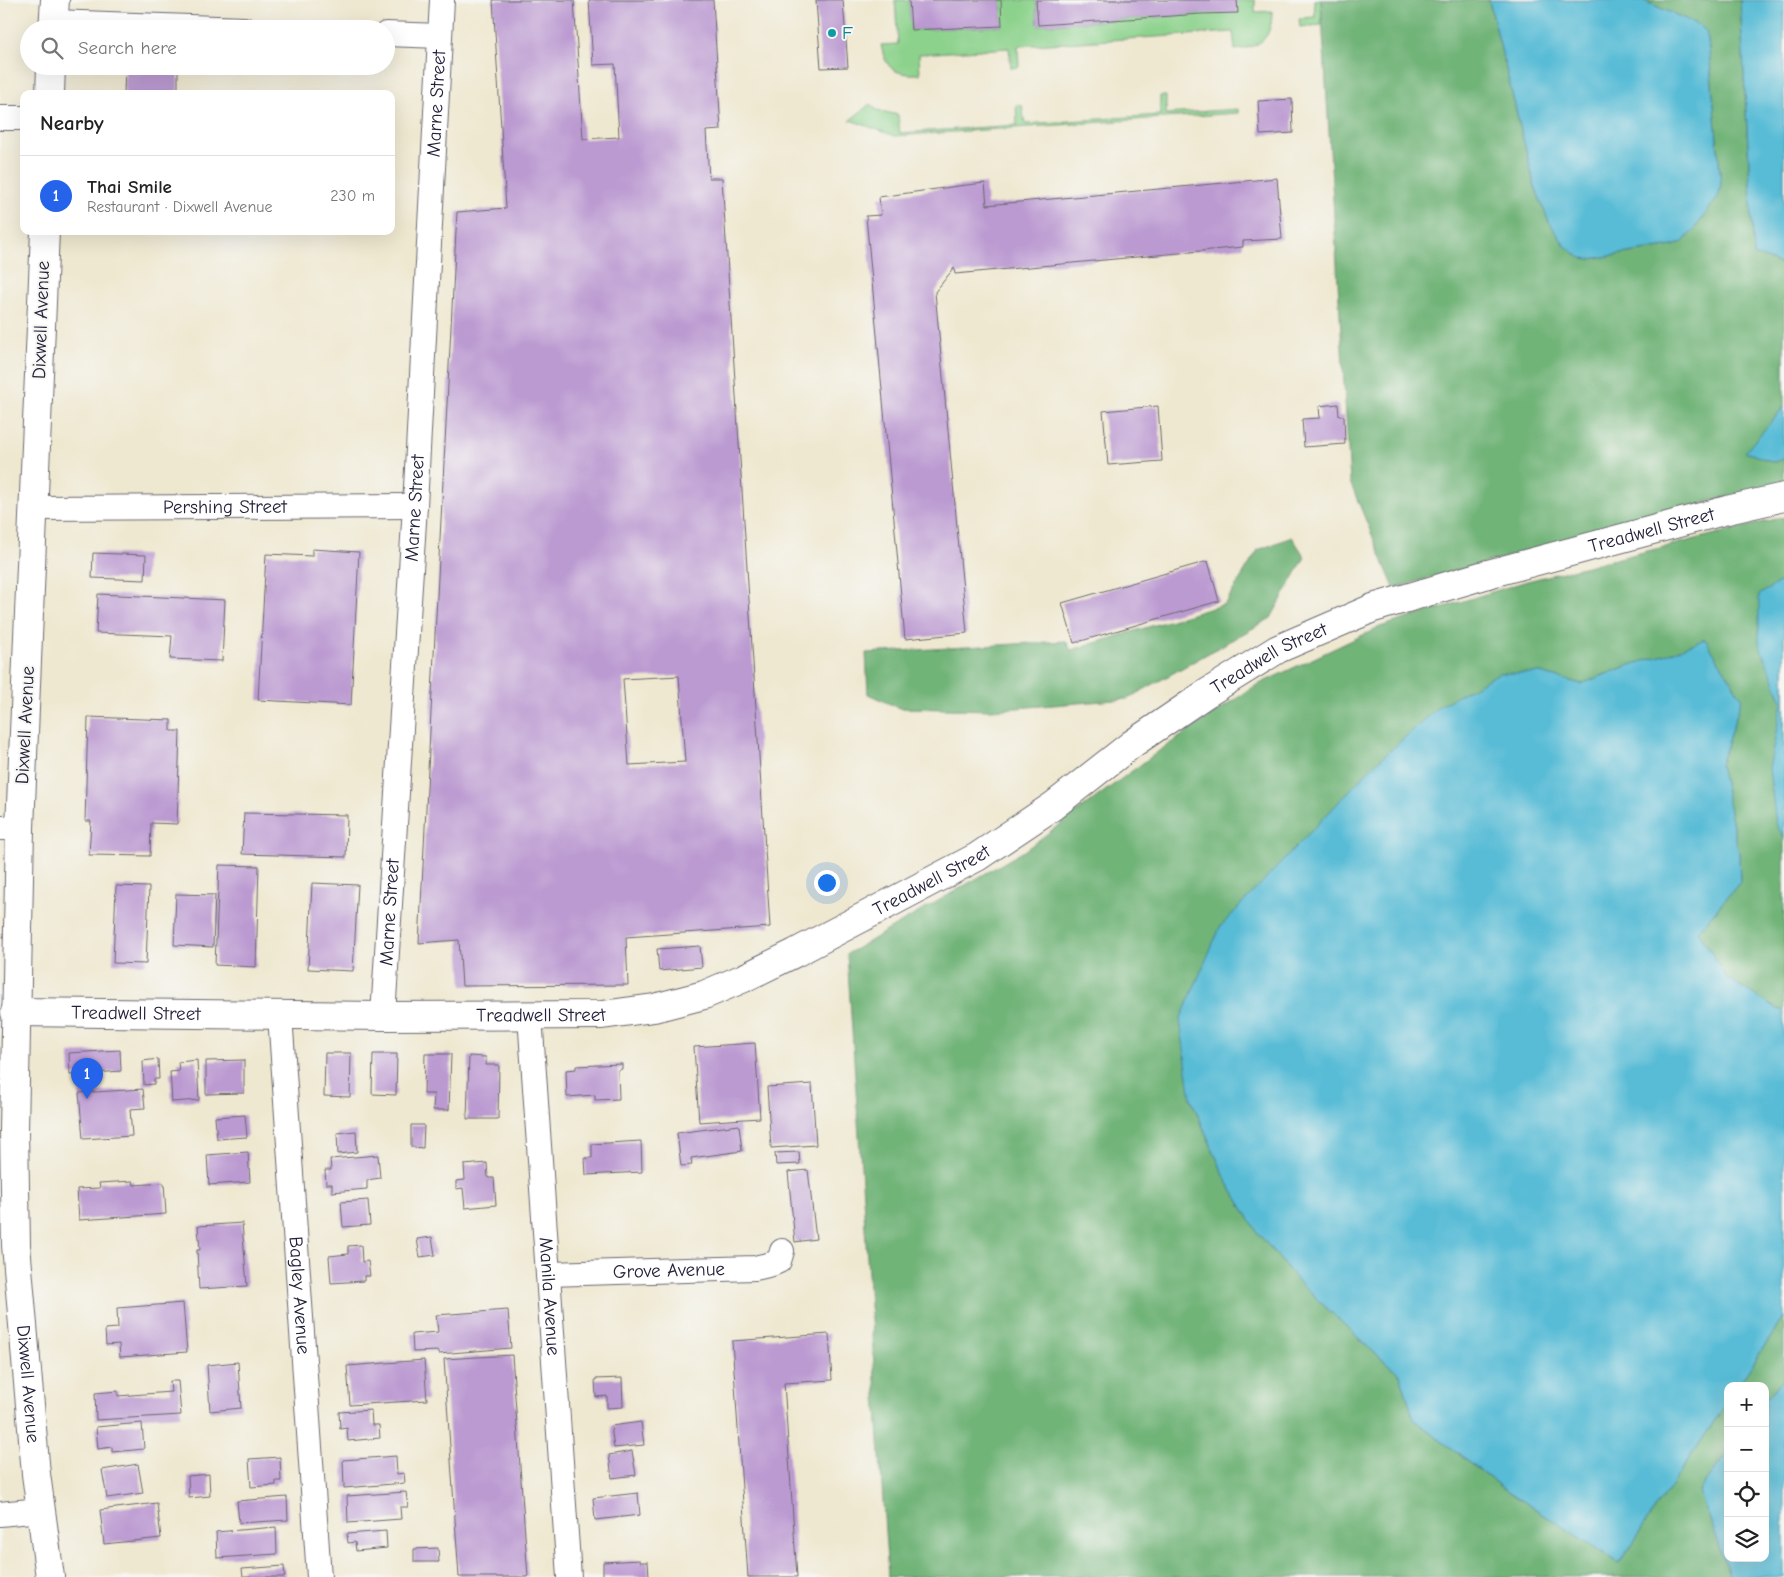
<!DOCTYPE html>
<meta charset="utf-8">
<style>
:root{--surface:#fff;--page:#f2f2f2;--text:#222;--muted:#767676;--line:#e0e0e0;--accent:#2563eb}
body{margin:0;font-family:"Comic Neue",sans-serif;background:var(--page);color:var(--text)}
.controls{position:absolute;right:15px;bottom:15px;display:grid;overflow:hidden;border-radius:10px;box-shadow:0 5px 20px #0002}
.controls button{width:45px;height:45px;display:grid;place-items:center;padding:0;border:0;border-bottom:1px solid var(--line);background:var(--surface);color:var(--text);font:25px sans-serif}
.you{position:absolute;left:826px;top:882px;width:18px;height:18px;margin:-12px;border:4px solid #fff;border-radius:50%;background:#1a73e8;box-shadow:0 0 0 8px #1a73e833}
.badge{display:grid;place-items:center;width:32px;height:32px;border-radius:50%;background:var(--accent);color:#fff;font-size:16px;font-weight:700}
.pin{position:absolute;translate:-50% -41px;filter:drop-shadow(0 1px 2px #0008)}
.pin::after{content:'';position:absolute;top:26px;width:18px;height:15px;background:inherit;clip-path:polygon(0 0,100% 0,50% 100%)}
.list{margin:0;padding:0;list-style:none}
h2{display:flex;justify-content:space-between;align-items:center;height:65px;margin:0;padding:0 20px;font-size:21px}
h2 small{font-size:16px;font-weight:400;color:var(--muted)}
.list li{display:grid;grid-template-columns:32px 1fr auto;gap:15px;align-items:center;box-sizing:border-box;height:80px;padding:0 20px;border-top:1px solid var(--line)}
.list b{display:block;font-size:19px;white-space:nowrap}
.list p{margin:0;font-size:16px;white-space:nowrap;color:var(--muted)}
.list em{font-size:16px;font-style:normal;color:var(--muted)}
.icon{flex:none;width:28px;height:28px;fill:none;stroke:currentColor;stroke-width:2;stroke-linecap:round;stroke-linejoin:round}
.map{position:relative;flex:none;width:1784px;height:1577px;overflow:hidden}
.search{position:absolute;background:var(--surface);box-shadow:0 5px 20px #0002;left:20px;top:20px;width:375px;height:55px;display:flex;align-items:center;gap:12px;box-sizing:border-box;padding:0 18px;border-radius:28px;color:var(--muted);font-size:19px}
.panel{position:absolute;background:var(--surface);box-shadow:0 5px 20px #0002;left:20px;top:90px;width:375px;height:145px;border-radius:10px}
.map>svg:first-child{display:block}
</style>
<div class="map">
<svg width="1784" height="1577" viewBox="0 0 1784 1577">
<rect width="100%" height="100%" fill="#f6f6f2"/>
<filter id="ink" filterUnits="userSpaceOnUse"><feTurbulence type="fractalNoise" baseFrequency=".02" numOctaves="2"/><feDisplacementMap in="SourceGraphic" scale="10" xChannelSelector="R" yChannelSelector="G"/><feConvolveMatrix kernelMatrix="1 2 1 2 8 2 1 2 1" color-interpolation-filters="sRGB"/></filter>
<filter id="wash" filterUnits="userSpaceOnUse"><feTurbulence type="fractalNoise" baseFrequency=".0096" numOctaves="4" result="noise"/><feDisplacementMap in="SourceGraphic" scale="20" xChannelSelector="R" yChannelSelector="G"/><feGaussianBlur stdDeviation="1.12" result="paint"/><feColorMatrix in="noise" values="0 0 0 0 0 0 0 0 0 0 0 0 0 0 0 0 0 1.4 0 .05"/><feComposite in="paint" operator="in"/></filter>
<g filter="url(#wash)">
<rect width="100%" height="100%" fill="#efe8d0"/>
<path fill="#8cd28c" stroke="#577a64" d="M 895,0 L 909,0 L 911,30 L 1002,26 L 1001,0 L 1036,0 L 1038,25 L 1201,14 L 1237,0 L 1255,0 L 1255,12 L 1272,11 C 1272,37 1262,47 1235,50 L 1233,32 L 1018,46 L 1019,67 L 1011,68 L 1009,48 L 919,54 L 920,74 C 895,75 886,70 881,45 L 898,44 Z
M 1314,0 L 1321,0 L 1322,25 L 1300,27 L 1299,18 L 1315,17 Z
M 1160,96 L 1166,96 L 1166,114 L 1238,109 L 1238,113 L 895,136 L 850,120 L 870,104 L 877,110 L 898,115 L 900,133 L 1017,125 L 1016,105 L 1022,105 L 1025,124 L 1160,115 Z"/>
<path fill="#71b478" stroke="#4a6b5a" d="M 1321,0 L 1489,0 L 1535,187 L 1549,222 L 1566,247 L 1590,259 L 1673,246 L 1683,242 L 1699,223 L 1718,197 L 1721,184 L 1708,40 L 1699,25 L 1642,0 L 1740,0 L 1754,255 L 1784,265 L 1784,407 L 1746,452 L 1774,462 L 1784,459 L 1784,481 L 1394,588 L 1350,482 Z
M 1784,517 L 1784,1011 L 1777,1009 L 1727,978 L 1698,931 L 1740,882 L 1739,854 L 1720,765 L 1742,698 L 1664,655 L 1627,666 L 1581,684 L 1541,673 L 1373,766 L 1309,835 L 1191,1099 L 1226,1180 L 1258,1233 L 1300,1283 L 1369,1348 L 1400,1374 L 1414,1420 L 1500,1486 L 1619,1563 L 1728,1401 L 1728,1452 L 1699,1491 L 1730,1577 L 888,1577 L 847,954 L 1024,851 L 1159,751 L 1255,686 L 1380,627 L 1527,581 Z
M 1292,537 L 1305,557 L 1271,618 L 1127,699 L 992,710 L 899,708 L 868,694 L 866,653 L 1066,641 L 1071,650 L 1225,604 L 1258,550 Z
M 1784,1317 L 1784,1378 L 1765,1400 L 1765,1386 L 1738,1386 Z"/>
<path fill="#58bcd6" stroke="#3d6f88" d="M 1489,0 L 1642,0 L 1699,25 L 1706,31 L 1708,40 L 1721,184 L 1718,197 L 1699,223 L 1683,242 L 1673,246 L 1590,259 L 1581,258 L 1566,247 L 1549,222 L 1535,187 Z
M 1740,0 L 1784,0 L 1784,265 L 1754,255 Z
M 1784,407 L 1784,459 L 1774,462 L 1745,452 Z
M 1784,579 L 1784,838 L 1776,824 L 1769,768 L 1782,702 L 1759,643 L 1759,595 Z
M 1705,639 L 1742,698 L 1720,765 L 1739,854 L 1740,882 L 1698,931 L 1727,978 L 1777,1009 L 1784,1011 L 1784,1317 L 1738,1386 L 1728,1386 L 1728,1401 L 1619,1563 L 1500,1486 L 1414,1420 L 1400,1374 L 1369,1348 L 1300,1283 L 1258,1233 L 1226,1180 L 1191,1099 L 1180,1020 L 1220,927 L 1373,766 L 1441,705 L 1499,673 L 1541,673 L 1581,684 L 1627,666 L 1664,655 Z
M 1784,1378 L 1784,1577 L 1730,1577 L 1699,1491 L 1728,1452 L 1728,1558 L 1765,1558 L 1765,1400 Z"/>
<g id="blocks">
<path fill="#bb9ad1" fill-rule="evenodd" d="M 493,0 L 574,0 L 583,139 L 619,137 L 615,64 L 593,65 L 589,0 L 713,0 L 721,130 L 706,131 L 709,178 L 722,178 L 770,927 L 626,937 L 628,985 L 462,986 L 459,940 L 419,943 L 457,212 L 506,208 ZM 679,676 L 685,762 L 629,765 L 623,679 Z
M 816,0 L 843,0 L 848,67 L 821,68 Z
M 909,0 L 1001,0 L 1002,26 L 911,30 Z
M 1036,0 L 1237,0 L 1238,13 L 1201,14 L 1038,25 Z
M 125,66 L 178,66 L 178,94 L 124,94 Z
M 1292,99 L 1293,133 L 1260,135 L 1258,101 Z
M 1277,178 L 1282,239 L 1243,241 L 1243,247 L 955,274 L 954,268 L 935,292 L 967,633 L 905,639 L 866,216 L 881,215 L 879,197 L 958,186 L 985,183 L 987,205 Z
M 1338,404 L 1339,416 L 1344,416 L 1345,444 L 1304,447 L 1302,419 L 1320,418 L 1319,406 Z
M 1158,406 L 1162,461 L 1108,465 L 1103,411 Z
M 312,549 L 359,552 L 351,705 L 258,700 L 266,554 L 312,556 Z
M 93,553 L 146,555 L 145,580 L 92,578 Z
M 1208,561 L 1219,601 L 1074,643 L 1062,603 Z
M 98,594 L 225,600 L 222,661 L 170,659 L 172,636 L 96,633 Z
M 88,717 L 171,720 L 171,731 L 180,731 L 177,824 L 151,823 L 150,856 L 89,855 L 91,821 L 85,821 Z
M 244,813 L 347,815 L 346,857 L 242,854 Z
M 219,865 L 259,866 L 256,967 L 215,965 Z
M 312,883 L 358,885 L 353,971 L 308,969 Z
M 116,886 L 149,887 L 146,964 L 113,963 Z
M 176,894 L 215,895 L 213,947 L 174,945 Z
M 700,946 L 702,967 L 659,971 L 657,949 Z
M 755,1043 L 760,1118 L 699,1122 L 694,1047 Z
M 120,1050 L 121,1071 L 70,1075 L 69,1053 Z
M 325,1053 L 351,1053 L 350,1097 L 324,1096 Z
M 373,1054 L 397,1054 L 396,1095 L 372,1094 Z
M 425,1054 L 451,1054 L 449,1110 L 433,1110 L 434,1094 L 424,1094 Z
M 469,1056 L 486,1057 L 486,1065 L 499,1065 L 498,1119 L 467,1119 Z
M 158,1059 L 159,1079 L 154,1079 L 154,1084 L 144,1085 L 143,1061 Z
M 197,1060 L 199,1100 L 172,1102 L 170,1072 L 179,1071 L 178,1062 Z
M 244,1060 L 244,1093 L 206,1094 L 206,1061 Z
M 622,1064 L 622,1069 L 618,1070 L 619,1099 L 595,1100 L 595,1095 L 567,1097 L 566,1070 L 576,1069 L 576,1066 Z
M 812,1084 L 816,1145 L 771,1148 L 767,1087 Z
M 143,1089 L 145,1108 L 130,1109 L 132,1136 L 83,1139 L 79,1093 Z
M 245,1115 L 247,1137 L 217,1139 L 215,1117 Z
M 411,1125 L 424,1125 L 423,1148 L 411,1147 Z
M 739,1125 L 742,1151 L 691,1158 L 692,1165 L 681,1166 L 677,1133 Z
M 356,1131 L 357,1152 L 338,1154 L 337,1133 Z
M 641,1141 L 642,1172 L 586,1175 L 585,1158 L 592,1158 L 592,1144 Z
M 248,1152 L 250,1182 L 209,1185 L 207,1155 Z
M 799,1152 L 800,1164 L 776,1165 L 775,1153 Z
M 378,1155 L 380,1178 L 367,1180 L 367,1189 L 332,1192 L 332,1184 L 326,1184 L 325,1170 L 331,1170 L 330,1159 Z
M 487,1163 L 488,1178 L 494,1178 L 496,1205 L 465,1208 L 463,1188 L 456,1189 L 456,1181 L 465,1180 L 464,1165 Z
M 808,1170 L 816,1239 L 795,1242 L 788,1172 Z
M 133,1181 L 134,1185 L 164,1183 L 166,1214 L 79,1220 L 77,1189 L 100,1188 L 99,1183 Z
M 368,1200 L 370,1225 L 343,1227 L 341,1202 Z
M 242,1223 L 247,1286 L 199,1289 L 197,1250 L 200,1250 L 198,1226 Z
M 432,1237 L 435,1255 L 420,1257 L 417,1239 Z
M 361,1245 L 362,1262 L 368,1261 L 370,1276 L 364,1276 L 364,1281 L 331,1283 L 329,1256 L 348,1254 L 348,1246 Z
M 183,1303 L 187,1352 L 120,1357 L 119,1344 L 106,1345 L 105,1329 L 118,1328 L 117,1308 Z
M 508,1310 L 511,1348 L 439,1354 L 439,1351 L 413,1352 L 412,1334 L 438,1332 L 436,1315 Z
M 829,1334 L 832,1380 L 784,1383 L 797,1577 L 748,1577 L 732,1341 Z
M 512,1355 L 528,1577 L 459,1577 L 444,1359 Z
M 424,1360 L 427,1400 L 350,1405 L 347,1366 Z
M 238,1362 L 241,1408 L 210,1411 L 207,1365 Z
M 622,1378 L 623,1407 L 607,1408 L 607,1396 L 596,1397 L 595,1379 Z
M 170,1381 L 178,1381 L 181,1415 L 96,1420 L 95,1393 L 118,1391 L 118,1396 L 171,1392 Z
M 371,1410 L 372,1425 L 379,1425 L 380,1438 L 348,1441 L 347,1428 L 340,1429 L 339,1412 Z
M 641,1422 L 644,1445 L 614,1448 L 611,1426 Z
M 142,1423 L 144,1449 L 112,1452 L 112,1447 L 98,1449 L 96,1427 Z
M 632,1451 L 636,1475 L 612,1478 L 609,1455 Z
M 396,1456 L 397,1474 L 404,1473 L 405,1483 L 344,1488 L 343,1460 Z
M 280,1457 L 281,1481 L 276,1481 L 276,1485 L 251,1487 L 249,1459 Z
M 138,1464 L 143,1493 L 107,1498 L 102,1470 Z
M 209,1474 L 210,1496 L 189,1498 L 188,1476 Z
M 406,1492 L 408,1507 L 400,1507 L 401,1519 L 348,1523 L 347,1496 Z
M 638,1493 L 640,1515 L 595,1520 L 593,1498 Z
M 287,1497 L 288,1520 L 239,1523 L 237,1501 Z
M 157,1503 L 161,1538 L 104,1544 L 100,1510 Z
M 276,1527 L 277,1554 L 217,1558 L 216,1532 Z
M 386,1531 L 387,1548 L 356,1551 L 355,1542 L 348,1543 L 347,1534 Z
M 438,1548 L 439,1562 L 414,1562 L 414,1549 Z
M 640,1560 L 640,1562 L 648,1562 L 649,1577 L 603,1577 L 603,1562 Z
M 284,1566 L 285,1577 L 243,1577 L 242,1569 Z"/>
</g>
</g>
<g filter="url(#ink)">
<use href="#blocks" fill-opacity="0" stroke="#6a676f" stroke-width="1"/>
<g fill="none" stroke-linecap="round" stroke-linejoin="round">
<defs>
<g id="minor">
<path d="M 54,22 L 244,29"/>
<path d="M 386,34 L 440,36"/>
<path d="M 0,118 L 24,118"/>
<path id="s1" d="M 34,508 L 415,506"/>
<path d="M 0,828 L 20,828"/>
<path id="s2" d="M 280,1015 L 319,1577"/>
<path id="s3" d="M 383,1016 L 415,506 L 442,0"/>
<path id="s4" d="M 530,1016 L 569,1577"/>
<path id="s5" d="M 548,1274 L 755,1268 L 772,1264 L 779,1261 L 782,1251"/>
<path d="M 0,1514 L 40,1510"/>
</g>
<g id="tertiary">
<path id="s6" d="M 15,1012 L 383,1016 L 602,1015 L 654,1008 L 704,995 L 744,978 L 795,953 L 977,857 L 1053,806 L 1132,744 L 1207,693 L 1278,649 L 1373,608 L 1488,574 L 1727,510 L 1784,497"/>
</g>
<g id="primary">
<path d="M 53,29 L 55,0"/>
<path d="M 50,94 L 51,66"/>
<path id="s7" d="M 45,231 L 20,828 L 14,1131 L 16,1245 L 36,1474 L 50,1577"/>
</g>
</defs>
<use href="#minor" stroke="#6a676f" stroke-width="26"/>
<use href="#tertiary" stroke="#6a676f" stroke-width="30"/>
<use href="#primary" stroke="#6a676f" stroke-width="30"/>
<use href="#minor" stroke="#fff" stroke-width="24"/>
<use href="#tertiary" stroke="#fff" stroke-width="28"/>
<use href="#primary" stroke="#fff" stroke-width="28"/>
</g>
</g>
<circle fill="#0f9aa8" stroke="#f6f6f2" stroke-width="2" cx="832" cy="33" r="5"/>
<g text-anchor="middle" dominant-baseline="central" stroke-width="4" stroke-linejoin="round" paint-order="stroke">
<g font-size="19" fill="#0d838f" stroke="#f6f6f2" text-anchor="start">
<text x="842" y="33">F</text>
</g>
<g font-size="19" fill="#22223b" stroke="#f6f6f2">
<text stroke="none"><textPath href="#s3" startOffset="914">Marne Street</textPath></text>
<text transform="translate(41 320) rotate(-88)">Dixwell Avenue</text>
<text stroke="none"><textPath href="#s1" startOffset="191">Pershing Street</textPath></text>
<text stroke="none"><textPath href="#s3" startOffset="509">Marne Street</textPath></text>
<text stroke="none"><textPath href="#s6" startOffset="1756">Treadwell Street</textPath></text>
<text stroke="none"><textPath href="#s6" startOffset="1351">Treadwell Street</textPath></text>
<text transform="translate(25 725) rotate(-87)">Dixwell Avenue</text>
<text stroke="none"><textPath href="#s6" startOffset="946">Treadwell Street</textPath></text>
<text stroke="none"><textPath href="#s3" startOffset="104">Marne Street</textPath></text>
<text stroke="none"><textPath href="#s6" startOffset="121">Treadwell Street</textPath></text>
<text stroke="none"><textPath href="#s6" startOffset="526">Treadwell Street</textPath></text>
<text stroke="none"><textPath href="#s5" startOffset="121">Grove Avenue</textPath></text>
<text stroke="none"><textPath href="#s2" startOffset="281">Bagley Avenue</textPath></text>
<text stroke="none"><textPath href="#s4" startOffset="281">Manila Avenue</textPath></text>
<text stroke="none"><textPath href="#s7" startOffset="1154">Dixwell Avenue</textPath></text>
</g>
</g>
</svg>
<div class="controls">
<button>+</button>
<button>−</button>
<button><svg class="icon" aria-label="locate" viewBox="0 0 24 24"><circle cx="12" cy="12" r="6"/><path d="M12 2v4M12 18v4M2 12h4M18 12h4"/></svg></button>
<button><svg class="icon" aria-label="layers" viewBox="0 0 24 24"><path d="M12 4l9 5-9 5-9-5zM3 14l9 5 9-5"/></svg></button>
</div>
<div class="you"></div>
<div class="pin badge" style="left:87px;top:1099px">1</div>
<div class="search"><svg class="icon" aria-label="search" viewBox="0 0 24 24"><circle cx="10" cy="10" r="6"/><path d="M15 15l6 6"/></svg>Search here</div>
<section class="panel">
<h2>Nearby<small></small></h2>
<ul class="list">
<li><span class="badge">1</span><div><b>Thai Smile</b><p>Restaurant · Dixwell Avenue</p></div><em>230 m</em></li>
</ul>
</section>
</div>
